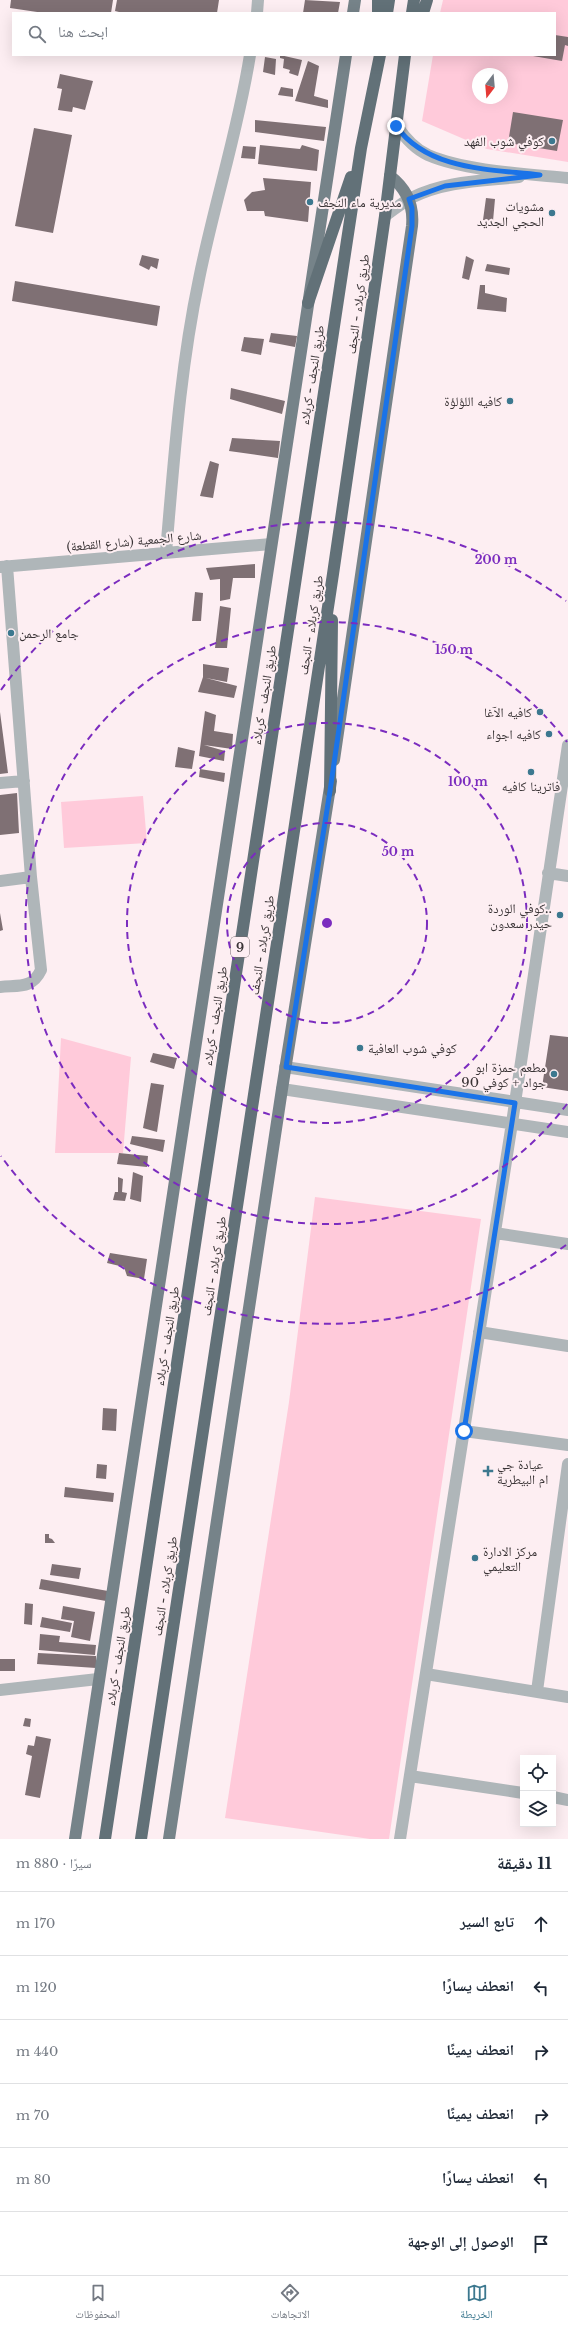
<!DOCTYPE html>
<html lang="ar">
<meta charset="utf-8">
<style>
:root{--surface:#fff;--page:#f6f6f7;--text:#1f2937;--muted:#747a83;--line:#e0e1e3;--accent:#3c788f}
body{margin:0;font-family:"Libre Baskerville","Noto Naskh Arabic",serif;background:var(--page);color:var(--text);direction:rtl}
.controls{position:absolute;right:12px;bottom:12px;display:grid;overflow:hidden;border-radius:0px;box-shadow:0 4px 16px #0002}
.controls button{width:36px;height:36px;display:grid;place-items:center;padding:0;border:0;border-bottom:1px solid var(--line);background:var(--surface);color:var(--text);font:20px sans-serif}
.compass{position:absolute;left:472px;top:68px;width:36px;height:36px;border-radius:50%;background:var(--surface);box-shadow:0 4px 16px #0002;rotate:196deg}
.stop{position:absolute;width:12px;height:12px;margin:-9px;border:3px solid #1a73e8;border-radius:50%;background:#fff}
.stop.end{background:#1a73e8;border-color:#fff;box-shadow:0 1px 4px #0008}
.list{margin:0;padding:0;list-style:none}
h2{display:flex;justify-content:space-between;align-items:center;height:52px;margin:0;padding:0 16px;font-size:17px}
h2 small{font-size:13px;font-weight:400;color:var(--muted)}
.list li{display:grid;grid-template-columns:26px 1fr auto;gap:12px;align-items:center;box-sizing:border-box;height:64px;padding:0 16px;border-top:1px solid var(--line)}
.list b{display:block;font-size:15px;white-space:nowrap}
.list em{font-size:13px;font-style:normal;color:var(--muted)}
.icon{flex:none;width:22px;height:22px;fill:none;stroke:currentColor;stroke-width:2;stroke-linecap:round;stroke-linejoin:round}
.map{position:relative;flex:none;width:568px;height:1839px;overflow:hidden;direction:ltr}
.search{position:absolute;background:var(--surface);box-shadow:0 4px 16px #0002;left:12px;right:12px;top:12px;height:44px;display:flex;align-items:center;gap:10px;box-sizing:border-box;padding:0 14px;border-radius:0px;color:var(--muted);font-size:15px}
.sheet{height:436px;background:var(--surface)}
nav{display:flex;justify-content:space-around;align-items:center;box-sizing:border-box;height:56px;border-top:1px solid var(--line);background:var(--surface);font-size:11px;color:var(--muted)}
nav a{display:grid;justify-items:center;gap:2px}
nav .on{color:var(--accent)}
.map>svg:first-child{display:block}
</style>
<div class="map">
<svg width="568" height="1839" viewBox="0 0 568 1839">
<rect width="100%" height="100%" fill="#fdeef2"/>
<path fill="#ffcada" fill-rule="evenodd" d="M 443,0 L 568,0 L 568,162 L 487,149 L 422,121 L 433,55 L 555,55 L 555,13 L 440,13 ZM 478,74 L 502,74 L 502,98 L 478,98 Z
M 143,796 L 147,843 L 64,848 L 61,802 Z
M 61,1038 L 131,1057 L 123,1153 L 55,1153 Z
M 315,1197 L 481,1219 L 389,1839 L 370,1839 L 225,1818 L 289,1402 Z"/>
<path fill="#7f7074" d="M 11,0 L 113,0 L 111,13 L 44,13 L 10,8 Z
M 117,0 L 219,0 L 217,13 L 123,13 L 115,11 Z
M 305,0 L 340,2 L 338,13 L 303,13 Z
M 555,35 L 568,37 L 568,46 L 565,45 L 562,61 L 533,56 L 555,55 Z
M 280,55 L 302,60 L 298,76 L 289,73 L 290,70 L 283,68 L 284,59 L 280,58 Z
M 265,57 L 276,59 L 275,75 L 263,72 Z
M 308,61 L 319,66 L 314,96 L 328,100 L 328,108 L 295,101 Z
M 60,74 L 93,81 L 85,110 L 73,107 L 72,112 L 58,110 L 62,89 L 57,88 Z
M 281,87 L 293,89 L 293,97 L 278,95 Z
M 513,112 L 563,120 L 557,151 L 508,143 Z
M 255,120 L 326,127 L 324,141 L 255,132 Z
M 34,128 L 72,135 L 53,233 L 15,226 Z
M 260,145 L 300,149 L 302,145 L 319,150 L 317,171 L 258,164 Z
M 243,146 L 256,147 L 255,159 L 241,158 Z
M 263,178 L 311,182 L 308,222 L 265,216 L 264,211 L 247,211 L 244,200 L 252,192 L 265,190 Z
M 486,198 L 495,199 L 493,221 L 483,220 Z
M 142,255 L 159,259 L 157,269 L 151,266 L 149,270 L 139,265 Z
M 466,256 L 474,260 L 469,280 L 462,278 Z
M 487,264 L 510,268 L 509,275 L 485,271 Z
M 15,281 L 160,306 L 157,326 L 12,301 Z
M 480,285 L 485,285 L 485,293 L 507,298 L 506,312 L 477,309 Z
M 271,333 L 297,336 L 295,347 L 269,342 Z
M 244,337 L 264,339 L 261,355 L 241,351 Z
M 231,388 L 285,401 L 282,414 L 230,399 Z
M 232,438 L 280,441 L 278,458 L 229,451 Z
M 210,461 L 219,464 L 213,498 L 200,496 Z
M 255,564 L 255,578 L 233,578 L 230,599 L 220,601 L 220,579 L 210,580 L 206,568 Z
M 195,592 L 203,593 L 201,621 L 192,621 Z
M 220,606 L 231,608 L 227,648 L 215,648 Z
M 203,664 L 229,668 L 227,682 L 206,678 L 237,686 L 234,698 L 198,692 L 203,677 Z
M 205,711 L 216,715 L 214,731 L 233,734 L 232,749 L 204,745 L 225,751 L 224,761 L 199,756 Z
M 0,712 L 8,773 L 0,774 Z
M 178,747 L 195,751 L 192,769 L 175,767 Z
M 200,769 L 225,773 L 224,782 L 199,777 Z
M 17,793 L 19,833 L 0,835 L 0,795 Z
M 0,913 L 3,930 L 0,931 Z
M 550,1035 L 568,1037 L 568,1091 L 542,1087 Z
M 153,1053 L 177,1058 L 174,1069 L 150,1062 Z
M 151,1083 L 164,1085 L 157,1132 L 143,1128 Z
M 132,1136 L 165,1140 L 163,1152 L 130,1144 Z
M 119,1153 L 148,1156 L 147,1167 L 117,1164 Z
M 133,1172 L 143,1176 L 141,1202 L 130,1199 Z
M 118,1177 L 123,1179 L 122,1192 L 127,1193 L 125,1201 L 113,1200 L 115,1192 L 118,1192 Z
M 110,1253 L 147,1259 L 144,1279 L 127,1276 L 124,1267 L 107,1263 Z
M 103,1408 L 117,1409 L 116,1431 L 102,1430 Z
M 97,1464 L 107,1465 L 106,1479 L 96,1478 Z
M 65,1487 L 114,1493 L 113,1502 L 64,1497 Z
M 45,1534 L 49,1534 L 49,1538 L 52,1539 L 55,1543 L 45,1543 Z
M 52,1564 L 81,1568 L 79,1579 L 50,1575 Z
M 41,1579 L 108,1591 L 106,1601 L 39,1589 Z
M 25,1603 L 33,1604 L 32,1625 L 24,1624 Z
M 63,1606 L 95,1612 L 90,1641 L 71,1637 L 74,1621 L 61,1619 Z
M 42,1617 L 72,1623 L 70,1632 L 40,1627 Z
M 40,1634 L 60,1636 L 59,1642 L 96,1645 L 95,1655 L 39,1650 Z
M 38,1653 L 96,1656 L 96,1668 L 37,1664 Z
M 0,1659 L 15,1659 L 15,1671 L 0,1671 Z
M 25,1718 L 31,1719 L 30,1727 L 23,1726 Z
M 36,1736 L 51,1739 L 40,1798 L 25,1795 L 32,1756 L 26,1754 L 28,1745 L 34,1746 Z"/>
<g fill="none" stroke-linecap="round" stroke-linejoin="round">
<path stroke="#afb6b9" stroke-width="12" d="M 257,13 L 258,0
M 397,126 C 405,138 415,149 428,155 C 465,171 527,174 568,178
M 385,216 C 393,210 402,203 411,198 C 444,181 482,181 519,177
M 166,552 C 174,460 180,369 199,279 C 214,204 238,131 250,55
M 0,567 L 271,544
M 0,783 L 24,781
M 548,873 L 568,876
M 0,881 L 31,877
M 0,987 C 19,985 32,989 41,970 L 31,877 L 7,566
M 285,1067 L 568,1110
M 282,1089 L 568,1132
M 495,1233 L 568,1244
M 479,1332 L 568,1346
M 464,1431 L 568,1445
M 426,1674 L 568,1697
M 0,1690 L 98,1679
M 537,1691 L 568,1464
M 410,1776 L 523,1793
M 553,1797 L 568,1800
M 400,1839 L 512,1123 L 568,745"/>
<path stroke="#768389" stroke-width="12" d="M 353,13 L 355,0
M 334,760 L 412,226 C 414,205 407,189 390,176
M 75,1839 L 346,55
M 169,1839 L 282,1089 L 331,781"/>
<path stroke="#627178" stroke-width="12" d="M 378,0 L 378,13
M 387,13 L 389,0
M 412,13 L 414,0
M 423,13 L 427,0
M 308,303 L 351,177
M 330,791 L 332,620
M 105,1839 L 361,148 L 380,55
M 141,1839 L 333,574 L 385,216 L 405,55"/>
</g>
<g fill="none" stroke-linecap="round" stroke-linejoin="round">
<path stroke="#1a73e8" stroke-width="5" d="M 396,126 C 428,171 491,169 540,175 L 445,186 L 409,199 L 412,208 L 412,226 L 330,791 L 286,1067 L 515,1103 L 464,1431"/>
</g>
<g fill="none" stroke="#7b2cbf" stroke-width="2" stroke-dasharray="7 5">
<circle cx="327" cy="923" r="100"/>
<circle cx="327" cy="923" r="200"/>
<path d="M567 1104A301 301 0 1 1 567 742"/>
<path d="M566 1245A401 401 0 0 1 1 1156M1 690A401 401 0 0 1 566 601"/>
</g>
<g fill="#3c788f" stroke="#fdeef2" stroke-width="1.5">
<circle cx="552" cy="141" r="4"/>
<circle cx="310" cy="202" r="4"/>
<circle cx="552" cy="213" r="4"/>
<circle cx="510" cy="401" r="4"/>
<circle cx="11" cy="633" r="4"/>
<circle cx="540" cy="712" r="4"/>
<circle cx="549" cy="734" r="4"/>
<circle cx="531" cy="772" r="4"/>
<circle cx="560" cy="915" r="4"/>
<circle cx="360" cy="1048" r="4"/>
<circle cx="554" cy="1074" r="4"/>
<path d="M486 1465h4v4h4v4h-4v4h-4v-4h-4v-4h4z"/>
<circle cx="475" cy="1558" r="4"/>
</g>
<g text-anchor="middle" dominant-baseline="central" stroke-width="4" stroke-linejoin="round" paint-order="stroke">
<rect fill="#fdeef2" stroke="#746b6e" stroke-width="1" x="231" y="937" width="18" height="20" rx="3"/>
<g font-size="12" font-weight="bold" fill="#393335">
<text x="240" y="947">9</text>
</g>
<g font-size="13" fill="#393335" stroke="#fdeef2" text-anchor="end">
<text x="544" y="141">كوفي شوب الفهد</text>
<text x="318" y="202" text-anchor="start">مديرية ماء النجف</text>
<text x="544" y="206">مشويات<tspan x="544" dy="15">الحجي الجديد</tspan></text>
<text x="502" y="401">كافيه اللؤلؤة</text>
<text x="19" y="633" text-anchor="start">جامع الرحمن</text>
<text x="532" y="712">كافيه الآغا</text>
<text x="541" y="734">كافيه اجواء</text>
<text x="531" y="786" text-anchor="middle">فاترينا كافيه</text>
<text x="552" y="908">كوفي الوردة..<tspan x="552" dy="15">حيدر سعدون</tspan></text>
<text x="368" y="1048" text-anchor="start">كوفي شوب العافية</text>
<text x="546" y="1067">مطعم حمزة ابو<tspan x="546" dy="15">جواد + كوفي 90</tspan></text>
<text x="497" y="1464" text-anchor="start">عيادة جي<tspan x="497" dy="15">ام البيطرية</tspan></text>
<text x="483" y="1551" text-anchor="start">مركز الادارة<tspan x="483" dy="15">التعليمي</tspan></text>
</g>
<g font-size="13" fill="#393335" stroke="#fdeef2">
<text transform="translate(358 304) rotate(-82)">طريق کربلاء - النجف</text>
<text transform="translate(312 375) rotate(-81)">طريق النجف - کربلاء</text>
<text transform="translate(134 541) rotate(-5)">شارع الجمعية (شارع القطعة)</text>
<text transform="translate(311 625) rotate(-81)">طريق کربلاء - النجف</text>
<text transform="translate(264 695) rotate(-81)">طريق النجف - کربلاء</text>
<text transform="translate(262 945) rotate(-81)">طريق کربلاء - النجف</text>
<text transform="translate(215 1016) rotate(-81)">طريق النجف - کربلاء</text>
<text transform="translate(214 1266) rotate(-81)">طريق کربلاء - النجف</text>
<text transform="translate(167 1336) rotate(-81)">طريق النجف - کربلاء</text>
<text transform="translate(165 1586) rotate(-81)">طريق کربلاء - النجف</text>
<text transform="translate(118 1656) rotate(-81)">طريق النجف - کربلاء</text>
</g>
</g>
<circle cx="327" cy="923" r="6" fill="#7b2cbf" stroke="#fdeef2" stroke-width="2"/>
<g font-size="12" text-anchor="middle" font-weight="bold" fill="#7b2cbf" stroke="#fdeef2" stroke-width="4" stroke-linejoin="round" paint-order="stroke">
<text x="496" y="564">200 m</text>
<text x="454" y="654">150 m</text>
<text x="468" y="786">100 m</text>
<text x="398" y="856">50 m</text>
</g>
</svg>
<div class="controls">
<button><svg class="icon" aria-label="locate" viewBox="0 0 24 24"><circle cx="12" cy="12" r="6"/><path d="M12 2v4M12 18v4M2 12h4M18 12h4"/></svg></button>
<button><svg class="icon" aria-label="layers" viewBox="0 0 24 24"><path d="M12 4l9 5-9 5-9-5zM3 14l9 5 9-5"/></svg></button>
</div>
<svg class="compass" viewBox="-18 -18 36 36"><path d="M0-13l5 13h-10z" fill="#e53935"/><path d="M0 13l5-13h-10z" fill="#747a83"/></svg>
<div class="stop" style="left:464px;top:1431px"></div>
<div class="stop end" style="left:396px;top:126px"></div>
<div class="search"><svg class="icon" aria-label="search" viewBox="0 0 24 24"><circle cx="10" cy="10" r="6"/><path d="M15 15l6 6"/></svg>ابحث هنا</div>
</div>
<section class="sheet">
<h2>11 دقيقة<small>سيرًا · 880 m</small></h2>
<ul class="list">
<li><svg class="icon" aria-label="ahead" viewBox="0 0 24 24"><path d="M12 20V5M6 11l6-6 6 6"/></svg><div><b>تابع السير</b></div><em>170 m</em></li>
<li><svg class="icon" aria-label="left" viewBox="0 0 24 24"><path d="M17 20v-9H6M10 6l-5 5 5 5"/></svg><div><b>انعطف يسارًا</b></div><em>120 m</em></li>
<li><svg class="icon" aria-label="right" viewBox="0 0 24 24"><path d="M7 20v-9h11M14 6l5 5-5 5"/></svg><div><b>انعطف يمينًا</b></div><em>440 m</em></li>
<li><svg class="icon" aria-label="right" viewBox="0 0 24 24"><path d="M7 20v-9h11M14 6l5 5-5 5"/></svg><div><b>انعطف يمينًا</b></div><em>70 m</em></li>
<li><svg class="icon" aria-label="left" viewBox="0 0 24 24"><path d="M17 20v-9H6M10 6l-5 5 5 5"/></svg><div><b>انعطف يسارًا</b></div><em>80 m</em></li>
<li><svg class="icon" aria-label="arrive" viewBox="0 0 24 24"><path d="M6 21V4h12l-3 4 3 4H6"/></svg><div><b>الوصول إلى الوجهة</b></div></li>
</ul>
</section>
<nav>
<a class="on"><svg class="icon" aria-label="map" viewBox="0 0 24 24"><path d="M3 6l6-2 6 2 6-2v14l-6 2-6-2-6 2zM9 4v14M15 6v14"/></svg>الخريطة</a>
<a><svg class="icon" aria-label="directions" viewBox="0 0 24 24"><path d="M12 3l9 9-9 9-9-9zM9 14v-3h6M13 9l2 2-2 2"/></svg>الاتجاهات</a>
<a><svg class="icon" aria-label="saved" viewBox="0 0 24 24"><path d="M7 4h10v16l-5-4-5 4z"/></svg>المحفوظات</a>
</nav>
